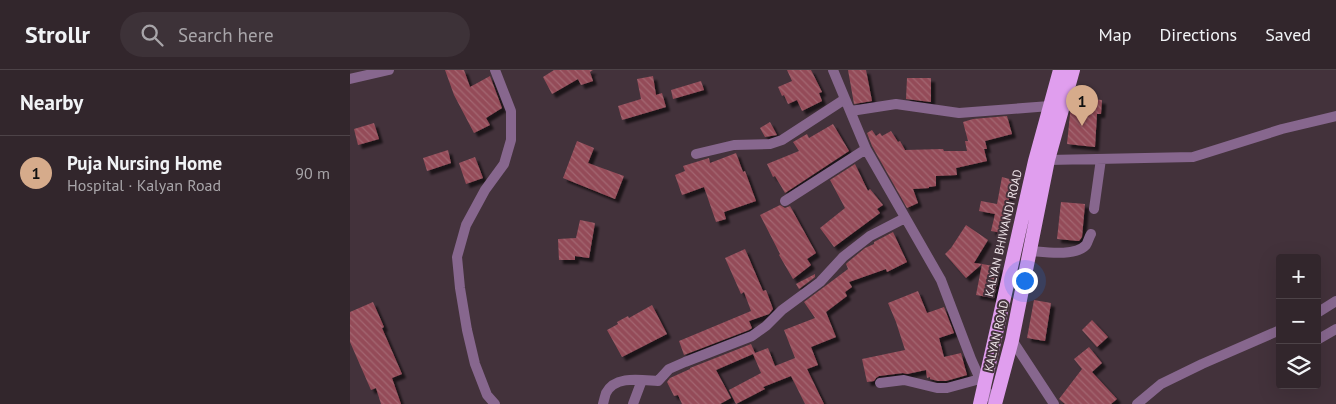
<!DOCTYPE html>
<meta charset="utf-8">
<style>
:root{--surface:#32262c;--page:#3d3238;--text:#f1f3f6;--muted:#a8a5a9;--line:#4d4348;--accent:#d6ab8b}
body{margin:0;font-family:"PT Sans",sans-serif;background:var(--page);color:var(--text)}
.controls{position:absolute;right:15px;bottom:15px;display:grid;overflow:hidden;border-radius:5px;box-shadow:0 5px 20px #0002}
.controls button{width:45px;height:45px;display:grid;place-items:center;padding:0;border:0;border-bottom:1px solid var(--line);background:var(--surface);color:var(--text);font:25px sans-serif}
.you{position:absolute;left:674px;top:210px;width:18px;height:18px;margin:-12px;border:4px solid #fff;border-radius:50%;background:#1a73e8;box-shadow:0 0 0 8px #1a73e833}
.badge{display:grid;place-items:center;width:32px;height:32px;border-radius:50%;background:var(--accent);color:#111;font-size:16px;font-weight:700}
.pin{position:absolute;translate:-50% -41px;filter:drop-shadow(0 1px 2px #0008)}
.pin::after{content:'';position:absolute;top:26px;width:18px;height:15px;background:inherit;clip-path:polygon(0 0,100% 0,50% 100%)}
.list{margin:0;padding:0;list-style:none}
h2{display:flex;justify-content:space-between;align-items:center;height:65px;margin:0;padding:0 20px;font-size:21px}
h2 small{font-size:16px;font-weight:400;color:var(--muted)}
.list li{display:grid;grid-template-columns:32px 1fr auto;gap:15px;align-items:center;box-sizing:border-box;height:75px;padding:0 20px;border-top:1px solid var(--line)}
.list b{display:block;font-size:19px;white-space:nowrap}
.list p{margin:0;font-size:16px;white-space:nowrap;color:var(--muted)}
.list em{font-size:16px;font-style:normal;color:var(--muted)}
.icon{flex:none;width:28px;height:28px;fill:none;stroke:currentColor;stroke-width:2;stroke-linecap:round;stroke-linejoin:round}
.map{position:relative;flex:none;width:986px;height:334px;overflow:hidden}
header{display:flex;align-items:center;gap:30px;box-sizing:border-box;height:70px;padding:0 25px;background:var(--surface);border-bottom:1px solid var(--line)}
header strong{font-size:24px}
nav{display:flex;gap:28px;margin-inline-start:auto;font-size:18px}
.search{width:350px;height:45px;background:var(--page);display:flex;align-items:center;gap:12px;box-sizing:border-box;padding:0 18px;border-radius:28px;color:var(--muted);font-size:19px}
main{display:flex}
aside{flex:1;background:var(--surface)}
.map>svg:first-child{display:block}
</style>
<header>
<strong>Strollr</strong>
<div class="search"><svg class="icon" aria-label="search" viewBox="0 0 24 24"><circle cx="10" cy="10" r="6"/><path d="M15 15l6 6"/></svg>Search here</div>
<nav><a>Map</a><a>Directions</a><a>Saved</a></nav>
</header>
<main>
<aside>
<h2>Nearby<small></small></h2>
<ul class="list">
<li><span class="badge">1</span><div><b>Puja Nursing Home</b><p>Hospital · Kalyan Road</p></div><em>90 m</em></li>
</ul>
</aside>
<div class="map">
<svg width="986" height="334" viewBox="0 0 986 334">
<defs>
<pattern id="building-back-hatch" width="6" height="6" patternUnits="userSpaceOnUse" patternTransform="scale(1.25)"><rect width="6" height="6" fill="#944c59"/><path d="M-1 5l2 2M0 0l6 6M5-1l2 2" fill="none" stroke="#a36671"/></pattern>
<filter id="shadow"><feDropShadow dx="4" dy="4" stdDeviation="1" flood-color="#0009"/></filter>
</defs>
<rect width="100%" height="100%" fill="#43323b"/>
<path fill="url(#building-back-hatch)" filter="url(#shadow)" d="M 95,0 L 114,0 L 120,17 L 140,6 L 152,38 L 136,48 L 140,55 L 124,63 L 104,25 Z
M 204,0 L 243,0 L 240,2 L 243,11 L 231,15 L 228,9 L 202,24 L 193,7 Z
M 437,0 L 461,0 L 472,22 L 469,23 L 472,31 L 452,41 L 447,30 L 438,34 L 434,25 L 432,26 L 428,17 L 442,11 Z
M 498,0 L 516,0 L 522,31 L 504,34 Z
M 303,6 L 306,25 L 312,23 L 316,37 L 272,50 L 268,36 L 291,29 L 287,9 Z
M 557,8 L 581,8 L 581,32 L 556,29 Z
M 351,11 L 354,20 L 323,29 L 321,20 Z
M 724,27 L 752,30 L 751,44 L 747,44 L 745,77 L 717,74 L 720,44 Z
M 657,46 L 662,64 L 635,71 L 637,79 L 634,79 L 637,91 L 606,98 L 607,105 L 586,106 L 586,116 L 579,117 L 579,118 L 563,119 L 568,133 L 557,138 L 522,76 L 517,63 L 522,60 L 526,66 L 530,63 L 532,66 L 541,61 L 548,72 L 550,71 L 555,80 L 593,79 L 594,81 L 617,81 L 615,71 L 618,71 L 613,52 L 623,49 Z
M 420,52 L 427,65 L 415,67 L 410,58 Z
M 24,53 L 29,69 L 8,75 L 4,59 Z
M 483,54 L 499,81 L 435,123 L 425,106 L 423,107 L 417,94 L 449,81 L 443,72 L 457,64 L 459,68 Z
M 227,71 L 244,78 L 238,93 L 274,106 L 265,129 L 213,108 Z
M 98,80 L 101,93 L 77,101 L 73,88 Z
M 386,83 L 393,102 L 395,101 L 406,131 L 374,142 L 376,149 L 366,152 L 354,117 L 332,125 L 325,105 L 335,101 L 333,96 L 359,88 L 360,93 Z
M 125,87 L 133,108 L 116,114 L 109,93 Z
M 505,94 L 518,121 L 520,119 L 533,135 L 527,139 L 530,143 L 484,177 L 470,158 L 495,138 L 480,110 Z
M 652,107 L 663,110 L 652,163 L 641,161 L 645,144 L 629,141 L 631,131 L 647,134 Z
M 711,132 L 735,134 L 732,167 L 729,171 L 707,169 Z
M 430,135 L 435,138 L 440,136 L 466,183 L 457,189 L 461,195 L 443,209 L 429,185 L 430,184 L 410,145 Z
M 230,150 L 245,153 L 239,188 L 225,186 L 225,190 L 209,190 L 208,169 L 226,168 Z
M 616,155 L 638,170 L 624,193 L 632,194 L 616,208 L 595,184 L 601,178 Z
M 543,162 L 557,192 L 537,202 L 536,199 L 499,212 L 502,217 L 495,222 L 497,226 L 476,242 L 486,267 L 461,277 L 468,295 L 457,299 L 474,334 L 455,334 L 441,306 L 413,317 L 415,319 L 386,334 L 379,320 L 411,303 L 403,284 L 366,300 L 381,328 L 370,334 L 332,334 L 328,325 L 324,326 L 317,312 L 320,308 L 340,299 L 340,298 L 401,274 L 405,283 L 418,278 L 425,296 L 445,288 L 434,260 L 465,248 L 454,232 L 498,199 L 496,194 L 498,192 L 515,178 L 524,174 L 524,172 Z
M 395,179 L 413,221 L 416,220 L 423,239 L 419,244 L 399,251 L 402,258 L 399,260 L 334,285 L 329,271 L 401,241 L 394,222 L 391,224 L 375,188 Z
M 632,194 L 649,197 L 644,228 L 626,225 Z
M 465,204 L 465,207 L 449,219 L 446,214 Z
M 568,221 L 577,243 L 594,237 L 604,263 L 589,268 L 594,287 L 611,283 L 617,305 L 596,311 L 588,311 L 580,309 L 580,307 L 577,308 L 576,300 L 557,304 L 553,303 L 529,306 L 526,308 L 524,311 L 517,312 L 512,289 L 555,280 L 546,252 L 538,233 Z
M 684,230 L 701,233 L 695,271 L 677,268 Z
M 23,232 L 34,257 L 32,258 L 52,304 L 42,308 L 51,334 L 31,334 L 26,318 L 21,320 L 0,272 L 0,242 Z
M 302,235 L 317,264 L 272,287 L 257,260 L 268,254 L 267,252 L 278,246 L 279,248 Z
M 742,250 L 758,267 L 747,277 L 732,260 Z
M 739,277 L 752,293 L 742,302 L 767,329 L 761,334 L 715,334 L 709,329 L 732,299 L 724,289 Z"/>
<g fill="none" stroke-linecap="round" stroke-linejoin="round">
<path stroke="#87678e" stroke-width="10" d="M 483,0 L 516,79 L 591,210 L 621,289 L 634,318 L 646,333
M 0,9 L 39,0
M 501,41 L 546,34 L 609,43 L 700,36
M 346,84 L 384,75 L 420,74 L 432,70 L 495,29
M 698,90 L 843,87 L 932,59 L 986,46
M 435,131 L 516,79
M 744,139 L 751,89
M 680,181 C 694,182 725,187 736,175 C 738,172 739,167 741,164
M 967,243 L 986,231
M 662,270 L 704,334
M 967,270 L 986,259
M 530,313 L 554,310 L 587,318 L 597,318 L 630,309
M 145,334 L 137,325 L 125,294 L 117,260 L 110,218 L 107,187 L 116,155 L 135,120 L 154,94 L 161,70 L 161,41 L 145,0
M 253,334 C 254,330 255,326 256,323 C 265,305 291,310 308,311 L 319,299 L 335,292 L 402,266 L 416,256 L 432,240 L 470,212 L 493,187 L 520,166 L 555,148
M 283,334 L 292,310
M 787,334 L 811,314 L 852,294 L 930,260"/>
<path stroke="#e09eee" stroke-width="14" d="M 630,334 L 685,91 L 710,0
M 645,334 L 662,270 L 698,90 L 723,0"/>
</g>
<g text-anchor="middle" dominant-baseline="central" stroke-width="4" stroke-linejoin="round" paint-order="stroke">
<g font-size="12" fill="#eee3e8" stroke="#43323b">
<text transform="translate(653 163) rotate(-77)">KALYAN BHIWANDI ROAD</text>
<text transform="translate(646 266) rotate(-77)">KALYAN ROAD</text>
</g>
</g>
</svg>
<div class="controls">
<button>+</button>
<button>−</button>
<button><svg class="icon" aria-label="layers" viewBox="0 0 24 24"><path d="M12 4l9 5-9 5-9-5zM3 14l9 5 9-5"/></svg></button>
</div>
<div class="you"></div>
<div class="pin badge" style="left:732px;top:56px">1</div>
</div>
</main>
